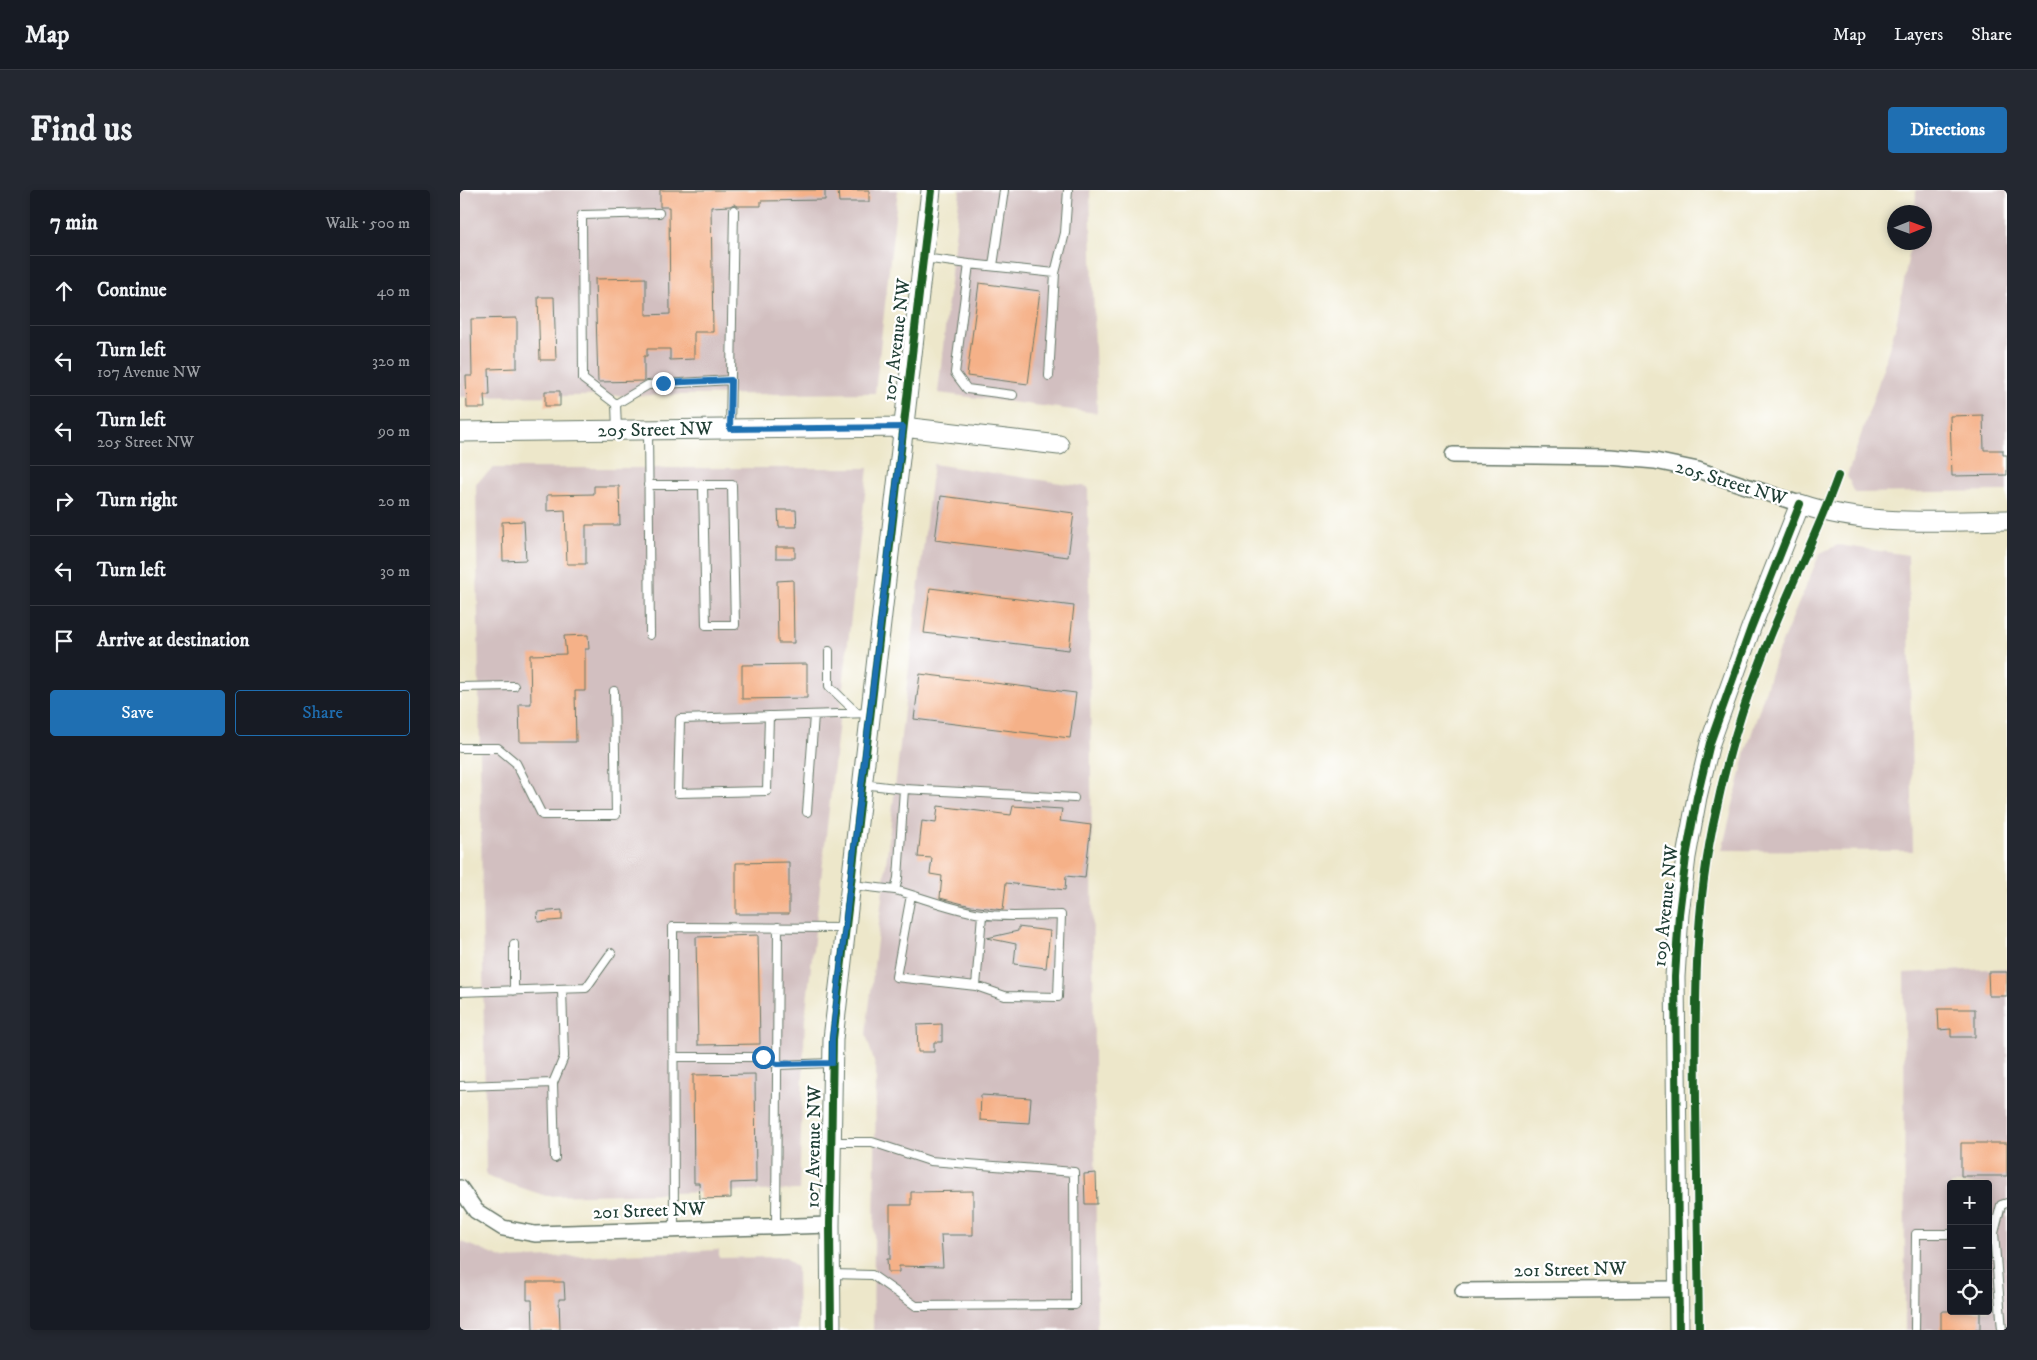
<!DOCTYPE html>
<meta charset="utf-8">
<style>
:root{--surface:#171b24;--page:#242831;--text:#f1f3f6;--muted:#9ea1a6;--line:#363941;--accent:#1f6fb2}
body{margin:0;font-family:"IM FELL DW Pica",serif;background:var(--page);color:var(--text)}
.controls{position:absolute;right:15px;bottom:15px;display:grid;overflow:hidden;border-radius:5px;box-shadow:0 2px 8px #0003}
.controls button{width:45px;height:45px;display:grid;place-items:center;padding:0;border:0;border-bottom:1px solid var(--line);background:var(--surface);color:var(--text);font:25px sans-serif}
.compass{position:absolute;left:1427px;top:15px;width:45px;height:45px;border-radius:50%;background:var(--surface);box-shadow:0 2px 8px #0003;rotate:89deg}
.stop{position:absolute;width:15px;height:15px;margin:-11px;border:4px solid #1f6fb2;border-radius:50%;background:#fff}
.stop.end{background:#1f6fb2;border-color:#fff;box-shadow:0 1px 5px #0008}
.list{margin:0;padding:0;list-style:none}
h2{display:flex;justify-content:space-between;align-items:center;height:65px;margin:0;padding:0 20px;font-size:21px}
h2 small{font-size:16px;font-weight:400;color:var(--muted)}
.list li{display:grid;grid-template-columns:32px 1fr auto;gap:15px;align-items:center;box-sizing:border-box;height:70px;padding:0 20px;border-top:1px solid var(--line)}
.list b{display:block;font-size:19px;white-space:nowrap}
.list p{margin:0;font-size:16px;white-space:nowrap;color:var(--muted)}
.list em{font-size:16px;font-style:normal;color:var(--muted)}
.actions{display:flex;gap:10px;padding:15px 20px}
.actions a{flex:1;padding:11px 0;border:1px solid var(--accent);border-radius:5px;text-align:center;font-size:18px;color:var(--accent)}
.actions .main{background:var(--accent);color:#fff}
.icon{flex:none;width:28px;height:28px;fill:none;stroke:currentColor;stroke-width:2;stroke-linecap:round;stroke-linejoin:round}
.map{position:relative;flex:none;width:1547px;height:1140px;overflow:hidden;border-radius:5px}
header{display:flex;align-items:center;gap:30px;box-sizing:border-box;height:70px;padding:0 25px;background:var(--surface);border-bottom:1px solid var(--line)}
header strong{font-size:24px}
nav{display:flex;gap:28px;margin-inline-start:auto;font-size:18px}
.intro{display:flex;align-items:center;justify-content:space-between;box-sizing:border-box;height:120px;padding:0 30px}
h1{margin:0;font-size:35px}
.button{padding:12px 22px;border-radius:5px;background:var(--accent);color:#fff;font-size:18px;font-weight:700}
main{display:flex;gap:30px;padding:0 30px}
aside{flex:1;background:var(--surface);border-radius:5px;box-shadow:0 2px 8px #0003}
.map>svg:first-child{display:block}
</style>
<header>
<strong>Map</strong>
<nav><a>Map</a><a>Layers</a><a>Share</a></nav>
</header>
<div class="intro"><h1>Find us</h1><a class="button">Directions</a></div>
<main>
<aside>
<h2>7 min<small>Walk · 500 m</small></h2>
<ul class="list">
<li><svg class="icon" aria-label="ahead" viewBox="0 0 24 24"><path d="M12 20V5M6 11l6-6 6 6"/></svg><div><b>Continue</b></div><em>40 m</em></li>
<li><svg class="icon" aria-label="left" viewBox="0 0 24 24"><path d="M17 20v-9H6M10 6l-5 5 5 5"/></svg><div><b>Turn left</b><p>107 Avenue NW</p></div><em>320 m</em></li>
<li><svg class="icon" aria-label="left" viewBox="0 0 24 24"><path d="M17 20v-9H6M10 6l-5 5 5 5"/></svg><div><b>Turn left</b><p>205 Street NW</p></div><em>90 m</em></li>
<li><svg class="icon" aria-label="right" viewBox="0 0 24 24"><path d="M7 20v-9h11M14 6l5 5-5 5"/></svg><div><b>Turn right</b></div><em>20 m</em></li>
<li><svg class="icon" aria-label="left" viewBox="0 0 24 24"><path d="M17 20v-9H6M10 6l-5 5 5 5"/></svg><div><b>Turn left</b></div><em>30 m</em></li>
<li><svg class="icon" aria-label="arrive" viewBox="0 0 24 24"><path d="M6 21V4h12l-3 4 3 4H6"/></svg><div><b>Arrive at destination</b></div></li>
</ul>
<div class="actions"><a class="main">Save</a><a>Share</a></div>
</aside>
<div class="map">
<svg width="1547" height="1140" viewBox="0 0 1547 1140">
<rect width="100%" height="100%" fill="#fff"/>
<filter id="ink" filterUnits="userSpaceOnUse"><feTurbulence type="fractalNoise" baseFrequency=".02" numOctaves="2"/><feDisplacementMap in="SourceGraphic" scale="10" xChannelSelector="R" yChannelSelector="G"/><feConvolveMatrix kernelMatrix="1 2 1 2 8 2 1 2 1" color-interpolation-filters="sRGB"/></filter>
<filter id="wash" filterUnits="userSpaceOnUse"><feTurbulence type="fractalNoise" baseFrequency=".0096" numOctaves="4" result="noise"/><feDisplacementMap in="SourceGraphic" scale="20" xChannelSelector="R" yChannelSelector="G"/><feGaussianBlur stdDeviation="1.12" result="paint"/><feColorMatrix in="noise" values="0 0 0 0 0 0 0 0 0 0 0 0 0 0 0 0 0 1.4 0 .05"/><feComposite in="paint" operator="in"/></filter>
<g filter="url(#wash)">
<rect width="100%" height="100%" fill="#ede7ca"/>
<path fill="#d2bfc0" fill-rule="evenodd" d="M 0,0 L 438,0 L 415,203 L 0,207 Z
M 500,0 L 630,0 L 637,223 L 478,203 Z
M 1456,0 L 1547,0 L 1547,301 L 1395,303 L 1387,286 L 1416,201 L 1436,135 L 1451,53 L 1464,52 L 1464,22 L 1455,22 Z
M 473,274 L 628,297 L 637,1140 L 413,1140 L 416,879 L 406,844 Z
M 34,278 L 408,278 L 345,829 L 339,1000 L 86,1006 L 26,986 L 16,293 Z
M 1378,355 L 1448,365 L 1453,661 L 1262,660 L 1286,561 L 1317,464 L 1360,363 Z
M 1547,778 L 1547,1140 L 1445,1140 L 1444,783 ZM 1491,994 L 1528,994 L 1528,1121 L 1491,1121 Z
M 0,1051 L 44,1069 L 259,1060 L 259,1068 L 326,1067 L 337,1078 L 338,1140 L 0,1140 Z"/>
<g id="blocks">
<path fill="#f5b188" d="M 200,0 L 365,0 L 365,10 L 301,11 L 301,16 L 278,16 L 274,14 L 270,16 L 251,17 L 253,142 L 234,142 L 234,169 L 210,170 L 210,159 L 187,159 L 187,166 L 184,166 L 184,191 L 138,192 L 135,89 L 186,88 L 186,125 L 210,124 L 209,17 L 200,17 Z
M 378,0 L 409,0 L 409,12 L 379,12 Z
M 519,93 L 580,101 L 568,194 L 507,186 Z
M 78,107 L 94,107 L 96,170 L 80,170 Z
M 57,128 L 57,178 L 29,179 L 30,205 L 24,205 L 25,218 L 7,218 L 6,186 L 12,186 L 11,129 Z
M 85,201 L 100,201 L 100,216 L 85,216 Z
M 1523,225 L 1524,260 L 1543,260 L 1543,265 L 1547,265 L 1547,285 L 1492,286 L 1490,226 Z
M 134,296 L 159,296 L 160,335 L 126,335 L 126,374 L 107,374 L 105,320 L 87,321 L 87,305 L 134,304 Z
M 481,306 L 614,323 L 608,367 L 475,350 Z
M 318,320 L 336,320 L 337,337 L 319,337 Z
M 64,331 L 66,370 L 43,371 L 42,332 Z
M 316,357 L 335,357 L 335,368 L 316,368 Z
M 333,390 L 334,453 L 318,453 L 317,391 Z
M 470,398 L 614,416 L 609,460 L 464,443 Z
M 128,445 L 129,459 L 125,459 L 125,501 L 115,501 L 116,552 L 60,552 L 59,514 L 71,514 L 70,465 L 106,464 L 104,446 Z
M 347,474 L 347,508 L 282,509 L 282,475 Z
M 460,484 L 616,503 L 610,548 L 454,529 Z
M 478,616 L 551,625 L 553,616 L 602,619 L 600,631 L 631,635 L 625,688 L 606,686 L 605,700 L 546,693 L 543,720 L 511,716 L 480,708 L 482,686 L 470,684 L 472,668 L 458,667 L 462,631 L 476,633 Z
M 329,672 L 329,724 L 276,724 L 276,673 Z
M 102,720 L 102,730 L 78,732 L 77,722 Z
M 558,737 L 590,741 L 586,778 L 554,774 L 556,754 L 527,748 L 558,741 Z
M 298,745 L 300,854 L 238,855 L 236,747 Z
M 1528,782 L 1547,782 L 1547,806 L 1529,806 Z
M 1478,819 L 1515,819 L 1515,847 L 1491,847 L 1491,839 L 1479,840 Z
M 482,834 L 482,852 L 474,852 L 474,862 L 458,862 L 457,835 Z
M 295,884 L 296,992 L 271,993 L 271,1008 L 240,1009 L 239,993 L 234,993 L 233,885 Z
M 521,905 L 571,908 L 569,933 L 520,930 Z
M 1501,953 L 1547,953 L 1547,986 L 1501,986 Z
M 636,983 L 637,1014 L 625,1014 L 624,984 Z
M 513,1001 L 513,1045 L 481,1045 L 483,1077 L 439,1076 L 439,1082 L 428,1082 L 427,1069 L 430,1069 L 430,1015 L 451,1015 L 451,1002 Z
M 67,1092 L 104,1092 L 105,1109 L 99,1109 L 100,1140 L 73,1140 L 72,1110 L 67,1110 Z
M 1484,1121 L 1520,1121 L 1520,1140 L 1481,1140 L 1481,1122 Z"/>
</g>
</g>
<g filter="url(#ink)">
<use href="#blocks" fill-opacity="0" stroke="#677868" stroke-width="1"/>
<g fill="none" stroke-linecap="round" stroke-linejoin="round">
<defs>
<path id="service" d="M 463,68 L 509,74 L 495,183 L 507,199 L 553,205
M 509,74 L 595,83 L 589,186
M 533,76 L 544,0
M 595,83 L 605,43 L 608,0
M 156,214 L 123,189 L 122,25 L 199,23
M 270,239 L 274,20
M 157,240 L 156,214 L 188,195 L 271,190
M 188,240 L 190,445
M 188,295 L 272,295 L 275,435 L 246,435 L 243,295
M 369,461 L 369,496 L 397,523
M 0,497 L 54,496
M 309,526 L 307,601 L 218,603 L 220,529 L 410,523
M 0,558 L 38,558 L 56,573 L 82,625 L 156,625 L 154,501
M 444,599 L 614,608
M 347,622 L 354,525
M 392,695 L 435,700 L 438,688 L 444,599 L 402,594
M 435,700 C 464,708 491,719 521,724 C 543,728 578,725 601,725 L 598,807 L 545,806 L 516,796 L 436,787 L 451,705
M 54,754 L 54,801
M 516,796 L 522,725
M 0,802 L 126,798 L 151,763
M 214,867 L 303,867 L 317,875 L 372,873
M 93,893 L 104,867 L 102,799
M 0,896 L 93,893 L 95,968
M 316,1037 L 318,737
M 214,1040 L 213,737 L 385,738
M 371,1084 L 412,1085 L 456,1116 L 615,1115 L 614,982 L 470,971 L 412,952 L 373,952
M 1455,1140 L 1456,1044 L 1491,1044
M 1542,1140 L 1534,1043 L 1541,1015 L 1547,1013"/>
<path id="minor" d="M 993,265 L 1150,267 L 1195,271 L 1238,280 L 1340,314
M 0,998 L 16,1021 L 43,1038 L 75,1044 L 370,1035
M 1003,1101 L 1218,1099"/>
<path id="tertiary" d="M 0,242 L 443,237 L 599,255
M 371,1140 L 370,1035 L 373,849 L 471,0
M 1219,1140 L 1215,787 L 1219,724 L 1226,667 L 1237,607 L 1250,553 L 1291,438 L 1340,314 C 1407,337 1478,331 1547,330"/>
</defs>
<use href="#service" stroke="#677868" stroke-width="10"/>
<use href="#minor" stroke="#677868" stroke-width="18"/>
<use href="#tertiary" stroke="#677868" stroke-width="21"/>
<use href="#service" stroke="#fff" stroke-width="8"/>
<use href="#minor" stroke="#fff" stroke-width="15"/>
<use href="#tertiary" stroke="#fff" stroke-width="19"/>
<defs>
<path id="cycleway" d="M 371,1140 L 370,1035 L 373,849 L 471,0
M 1219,1140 L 1215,787 L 1219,724 L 1226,667 L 1237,607 L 1250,553 L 1291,438 L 1340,314
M 1239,1140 C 1238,1064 1237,987 1236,911 C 1235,813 1234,717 1256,621 C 1267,568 1283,515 1303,465 C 1326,404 1356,347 1378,286"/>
</defs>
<use href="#cycleway" stroke="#fff" stroke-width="11"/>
<use href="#cycleway" stroke="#1b5e20" stroke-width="8"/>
</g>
</g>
<g fill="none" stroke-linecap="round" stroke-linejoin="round" filter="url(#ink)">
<path stroke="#1f6fb2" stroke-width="6" d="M 203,193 L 271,190 L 270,239 L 443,237 L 372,849 L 372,873 L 317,874 L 303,867"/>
</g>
<g text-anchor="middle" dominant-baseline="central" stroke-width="4.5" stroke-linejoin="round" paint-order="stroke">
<g font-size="19" fill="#1f3d34" stroke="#fff">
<text transform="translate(437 150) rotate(-83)">107 Avenue NW</text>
<text transform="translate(195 240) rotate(-1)">205 Street NW</text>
<text transform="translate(1271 293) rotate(17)">205 Street NW</text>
<text transform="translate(1206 716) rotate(-84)">109 Avenue NW</text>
<text transform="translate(354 957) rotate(-89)">107 Avenue NW</text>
<text transform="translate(189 1021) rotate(-2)">201 Street NW</text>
<text transform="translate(1110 1080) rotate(-1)">201 Street NW</text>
</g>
</g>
</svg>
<div class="controls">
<button>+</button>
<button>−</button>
<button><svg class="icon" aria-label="locate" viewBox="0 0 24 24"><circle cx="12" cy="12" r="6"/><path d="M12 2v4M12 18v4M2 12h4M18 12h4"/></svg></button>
</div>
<svg class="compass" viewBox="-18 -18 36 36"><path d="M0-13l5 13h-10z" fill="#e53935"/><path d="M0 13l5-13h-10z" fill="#9ea1a6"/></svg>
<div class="stop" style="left:303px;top:867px"></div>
<div class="stop end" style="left:203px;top:193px"></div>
</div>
</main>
